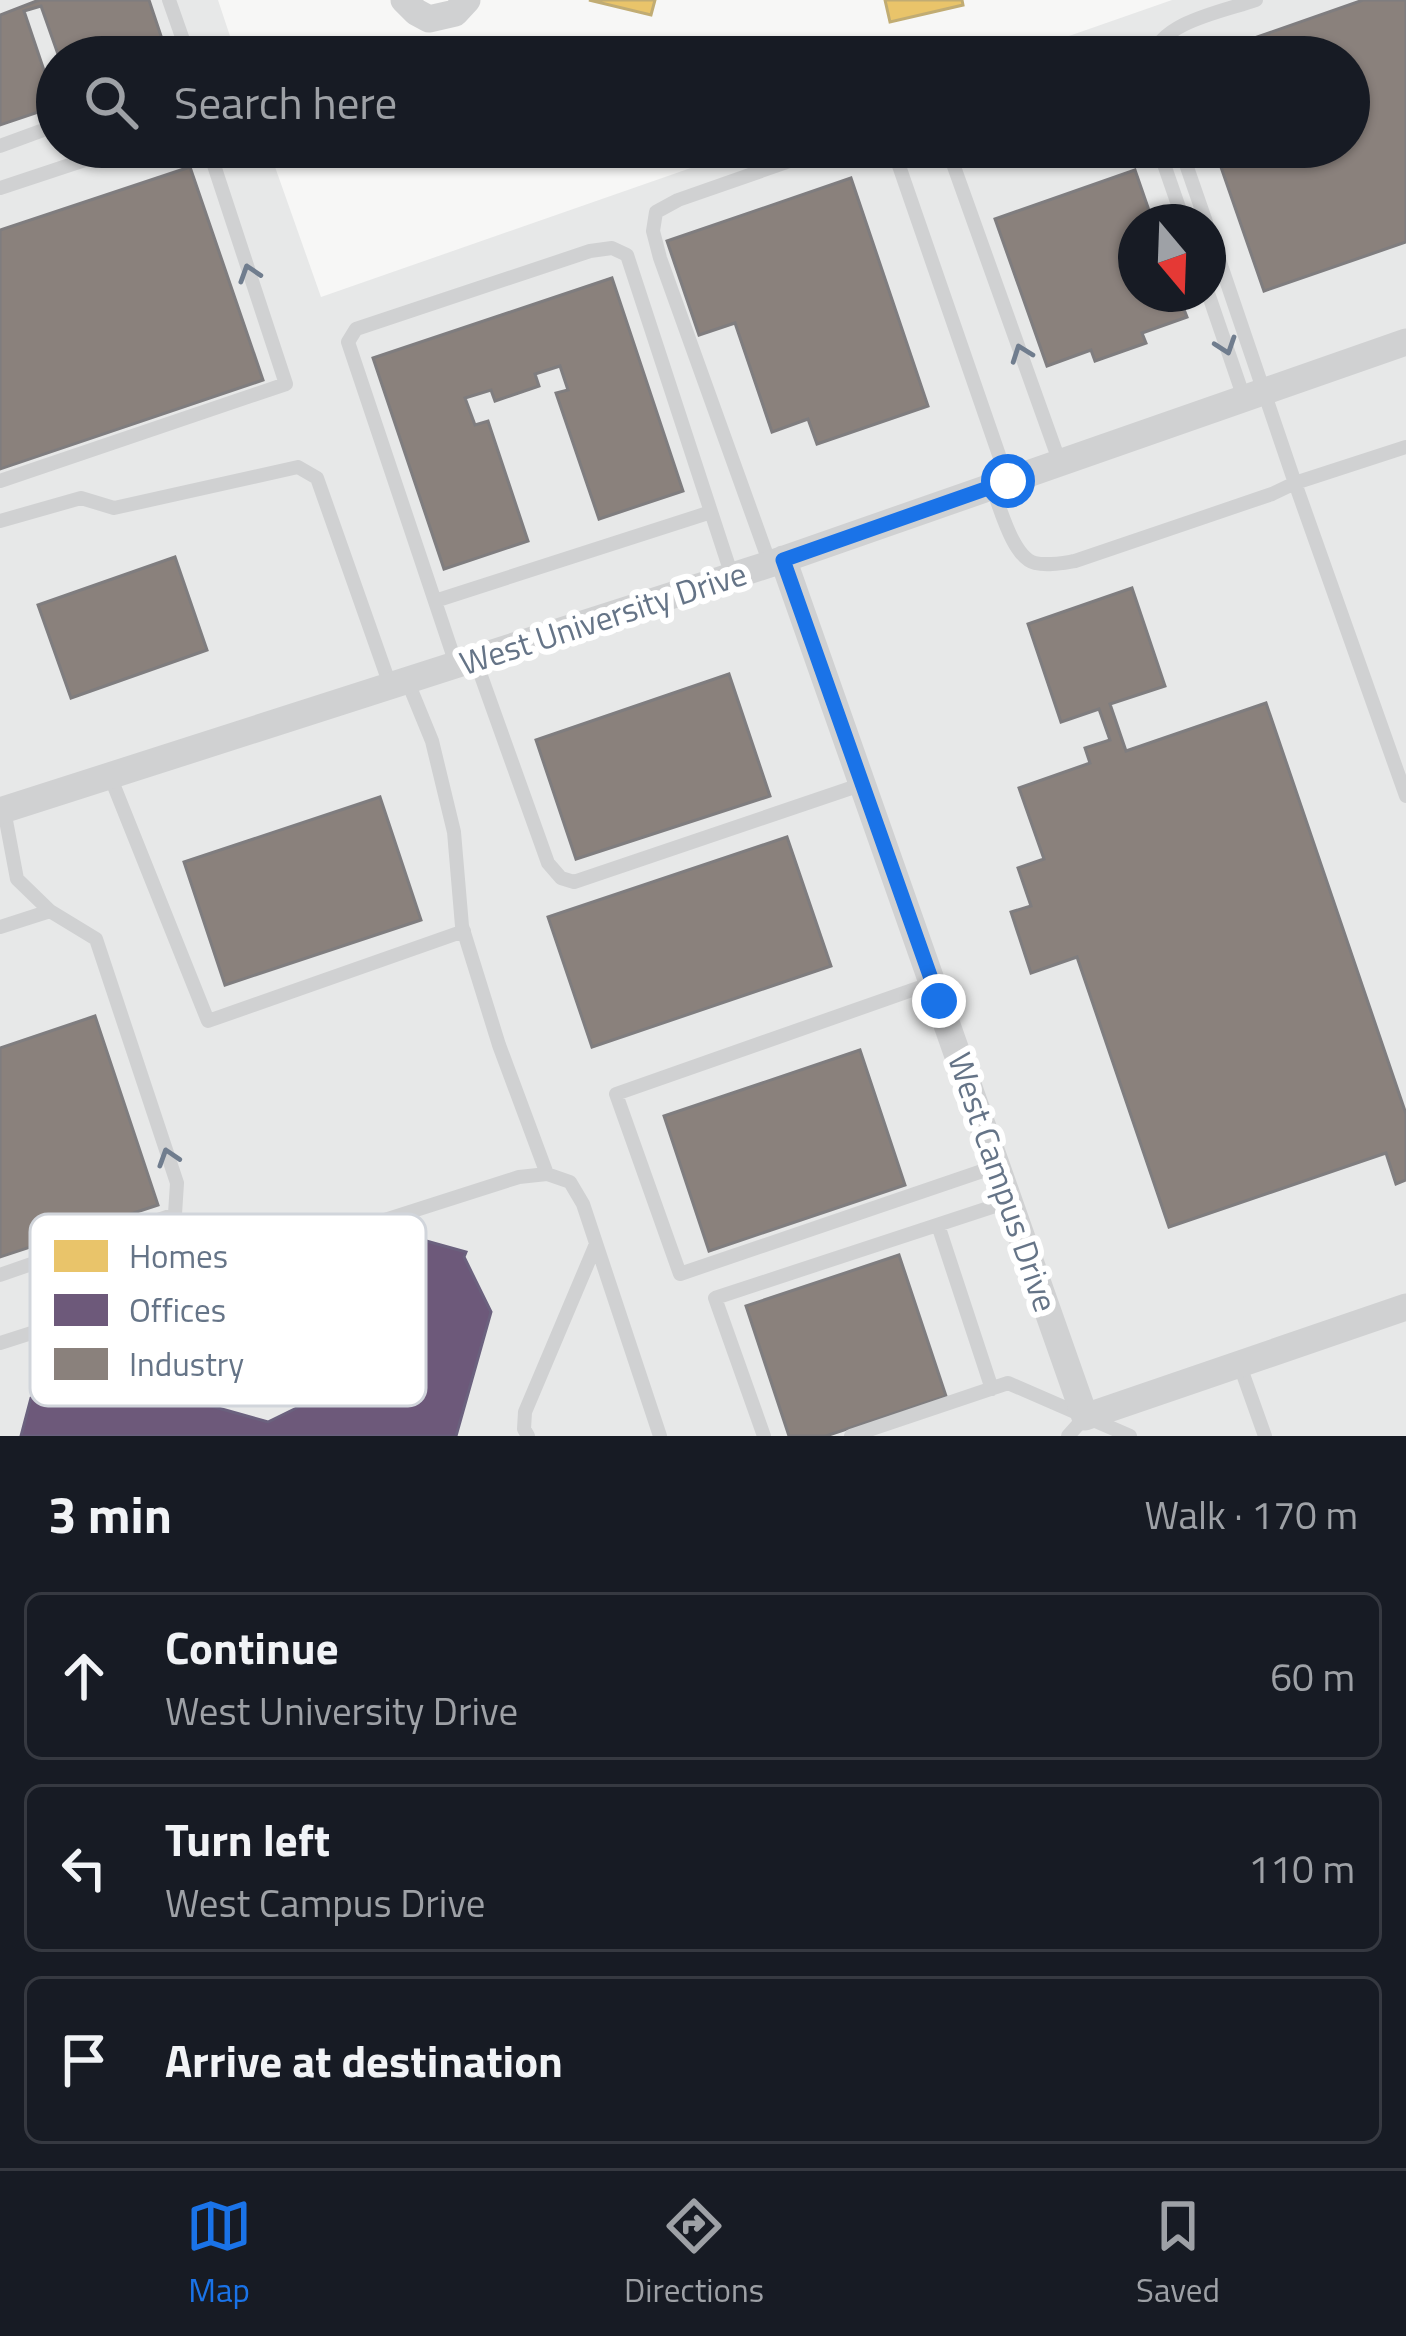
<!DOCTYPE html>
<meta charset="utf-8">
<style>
:root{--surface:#171b24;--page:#242831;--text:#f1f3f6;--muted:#9ea1a6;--line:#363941;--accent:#1a73e8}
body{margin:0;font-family:"Titillium Web",sans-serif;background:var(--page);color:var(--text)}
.compass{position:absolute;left:1118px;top:204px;width:108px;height:108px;border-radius:50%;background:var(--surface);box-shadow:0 3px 9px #0004;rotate:161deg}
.stop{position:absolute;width:36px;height:36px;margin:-27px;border:9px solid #1a73e8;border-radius:50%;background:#fff}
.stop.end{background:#1a73e8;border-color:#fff;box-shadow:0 3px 12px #0008}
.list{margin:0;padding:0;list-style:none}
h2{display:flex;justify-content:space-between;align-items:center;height:156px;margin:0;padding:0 48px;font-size:51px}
h2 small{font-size:39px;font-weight:400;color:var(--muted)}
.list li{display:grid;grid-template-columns:78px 1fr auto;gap:36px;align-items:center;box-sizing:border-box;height:168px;margin:0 24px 24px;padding:0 24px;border:3px solid var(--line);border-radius:18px}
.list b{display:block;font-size:45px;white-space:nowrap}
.list p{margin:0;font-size:39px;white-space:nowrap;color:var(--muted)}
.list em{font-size:39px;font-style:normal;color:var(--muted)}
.icon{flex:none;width:66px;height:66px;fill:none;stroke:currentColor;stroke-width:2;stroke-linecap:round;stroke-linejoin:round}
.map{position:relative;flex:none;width:1406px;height:1436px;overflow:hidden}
.search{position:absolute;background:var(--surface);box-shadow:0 3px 9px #0004;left:36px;right:36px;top:36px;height:132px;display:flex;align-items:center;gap:30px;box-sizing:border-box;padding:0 42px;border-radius:66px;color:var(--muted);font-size:45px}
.sheet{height:732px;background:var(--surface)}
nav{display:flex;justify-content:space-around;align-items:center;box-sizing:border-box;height:168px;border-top:3px solid var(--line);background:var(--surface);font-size:33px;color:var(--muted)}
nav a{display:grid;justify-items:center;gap:6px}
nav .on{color:var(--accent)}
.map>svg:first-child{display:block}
</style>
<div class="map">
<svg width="1406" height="1436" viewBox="0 0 1406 1436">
<rect width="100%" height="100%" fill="#f7f7f6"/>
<path fill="#e7e8e8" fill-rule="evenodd" d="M 0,0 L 218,0 L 237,57 L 57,57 L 57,147 L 268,147 L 321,297 L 751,147 L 1349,147 L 1349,57 L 1009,57 L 1172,0 L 1406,0 L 1406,1436 L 0,1436 ZM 1136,222 L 1208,222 L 1208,294 L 1136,294 Z"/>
<path fill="#e9c46a" stroke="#c1ac73" stroke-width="3" d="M 589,0 L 655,0 L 651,15 Z
M 885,0 L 962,0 L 963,5 L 890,22 Z"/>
<path fill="#6d597a" stroke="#6b617e" stroke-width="3" d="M 419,1239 L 466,1252 L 464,1257 L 491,1312 L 456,1436 L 21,1436 L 31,1398 L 87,1371 L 268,1422 L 319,1397 L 355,1270 Z"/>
<path fill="#8a817c" stroke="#7f7d7f" stroke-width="3" d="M 39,0 L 149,0 L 168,57 L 59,57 L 41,6 L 24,11 L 56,106 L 0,125 L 0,15 Z
M 1363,0 L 1406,0 L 1406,242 L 1264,291 L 1214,147 L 1349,147 L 1349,57 L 1200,57 Z
M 190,167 L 263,380 L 0,469 L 0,230 Z
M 1135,170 L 1153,222 L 1136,222 L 1136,294 L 1178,294 L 1187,317 L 1142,333 L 1146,343 L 1095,361 L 1091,350 L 1047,366 L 995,219 Z
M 851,178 L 928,406 L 817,444 L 808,419 L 772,432 L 735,323 L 699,335 L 667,241 Z
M 612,278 L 683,491 L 599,519 L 556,393 L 568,390 L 560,366 L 535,374 L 539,386 L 495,401 L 491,390 L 465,398 L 475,425 L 488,421 L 528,541 L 444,569 L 373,358 Z
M 175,557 L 207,650 L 71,698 L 38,605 Z
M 1132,588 L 1165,686 L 1110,704 L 1126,751 L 1266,703 L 1406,1114 L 1406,1180 L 1396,1184 L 1386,1153 L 1169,1227 L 1077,957 L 1031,973 L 1011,912 L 1031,906 L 1018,868 L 1044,859 L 1019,788 L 1090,763 L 1085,748 L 1110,740 L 1099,709 L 1061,722 L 1028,624 Z
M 729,674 L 770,796 L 576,859 L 536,740 Z
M 380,797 L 421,920 L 225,985 L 184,862 Z
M 787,837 L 831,966 L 592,1047 L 548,917 Z
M 95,1016 L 158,1205 L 0,1257 L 0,1048 Z
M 860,1050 L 905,1185 L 709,1251 L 664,1116 Z
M 899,1255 L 946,1396 L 826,1436 L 789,1436 L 746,1306 Z"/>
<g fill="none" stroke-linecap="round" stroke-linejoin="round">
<path stroke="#d0d1d2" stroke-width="14" d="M 169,0 L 189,57
M 1153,57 C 1160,22 1225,11 1256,0
M 0,146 L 57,125
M 889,147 L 897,160 L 1008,481
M 947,147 L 1060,463
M 1158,147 L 1184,222
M 1180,147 L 1206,222
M 0,188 L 124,147
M 1208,293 L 1244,398
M 1406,447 L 1295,483 L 1406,796
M 0,481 L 286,384 L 208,147
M 992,487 C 1000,507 1013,558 1035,563 C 1048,566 1062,563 1075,561 L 1272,494 L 1295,483 L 1208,227
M 0,521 L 81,498 L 114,508 L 298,467 L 317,478 L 390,685
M 770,564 L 660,258 L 653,231 L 656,212 L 678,200 L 830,147
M 435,601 L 711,512
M 475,659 L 548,863 L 561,878 L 574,882 L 863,784
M 456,664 L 348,342 L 356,329 L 590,251 L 612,248 L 627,255 L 732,576
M 407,680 L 432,741 L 454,832 L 462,926 L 499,1045 L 547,1174
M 110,776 L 208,1021 L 464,931
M 0,927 L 50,911
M 932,983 L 616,1094 L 680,1274 L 997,1166
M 938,1225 L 992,1389
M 0,1275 L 175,1214 L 177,1183 L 96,939 L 50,911 L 17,879 L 4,810
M 118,1305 L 231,1359 L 266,1353 L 283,1317 L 292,1249
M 0,1343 L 519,1177 L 547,1174 L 570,1182 L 583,1204 L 660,1436
M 1239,1363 L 1265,1436
M 528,1436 L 524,1429 L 525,1412 L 596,1244
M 764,1436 L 715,1298 L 1010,1201
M 851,1436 L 1008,1383 L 1130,1436
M 1068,1436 L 1085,1417"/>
<path stroke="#d0d1d2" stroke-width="27" d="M 404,0 L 416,12 L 429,19 L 455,13 L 467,0
M 783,559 L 1085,1417 L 1406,1307
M 0,811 L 770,564 L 1406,342"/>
</g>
<defs><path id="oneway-chevron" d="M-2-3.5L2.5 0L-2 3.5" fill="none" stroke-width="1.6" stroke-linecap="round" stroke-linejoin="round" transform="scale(3)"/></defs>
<g stroke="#707d8e">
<use href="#oneway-chevron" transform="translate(249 273) rotate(-108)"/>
<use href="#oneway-chevron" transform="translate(1226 346) rotate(71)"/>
<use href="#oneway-chevron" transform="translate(1021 353) rotate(-110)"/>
<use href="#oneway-chevron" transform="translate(168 1157) rotate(-108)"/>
</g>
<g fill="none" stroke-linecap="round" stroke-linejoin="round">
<path stroke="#1a73e8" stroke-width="15" d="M 939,1001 L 783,560 L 1008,481"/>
</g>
<g text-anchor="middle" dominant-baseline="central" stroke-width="12" stroke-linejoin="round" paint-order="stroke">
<g font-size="33" fill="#657487" stroke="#fff">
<text transform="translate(603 618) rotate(-18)">West University Drive</text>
<text transform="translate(1003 1182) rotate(71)">West Campus Drive</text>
</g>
</g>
<rect x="30" y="1214" width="396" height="192" rx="18" fill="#fff" stroke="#d1d5db" stroke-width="3"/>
<rect x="54" y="1240" width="54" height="32" fill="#e9c46a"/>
<rect x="54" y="1294" width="54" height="32" fill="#6d597a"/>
<rect x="54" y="1348" width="54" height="32" fill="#8a817c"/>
<g font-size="33" fill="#657487">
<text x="129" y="1268">Homes</text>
<text x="129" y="1322">Offices</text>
<text x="129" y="1376">Industry</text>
</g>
</svg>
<svg class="compass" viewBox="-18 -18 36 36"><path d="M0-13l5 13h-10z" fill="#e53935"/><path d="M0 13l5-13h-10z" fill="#9ea1a6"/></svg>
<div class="stop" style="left:1008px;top:481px"></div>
<div class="stop end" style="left:939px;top:1001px"></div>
<div class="search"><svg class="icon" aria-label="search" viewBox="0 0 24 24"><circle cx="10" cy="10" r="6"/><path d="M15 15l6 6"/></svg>Search here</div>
</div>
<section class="sheet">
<h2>3 min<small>Walk · 170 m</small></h2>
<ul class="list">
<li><svg class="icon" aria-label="ahead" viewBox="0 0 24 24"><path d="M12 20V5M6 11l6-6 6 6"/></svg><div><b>Continue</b><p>West University Drive</p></div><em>60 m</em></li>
<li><svg class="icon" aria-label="left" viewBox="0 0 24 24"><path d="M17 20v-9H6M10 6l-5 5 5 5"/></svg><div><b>Turn left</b><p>West Campus Drive</p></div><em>110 m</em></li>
<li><svg class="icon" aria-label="arrive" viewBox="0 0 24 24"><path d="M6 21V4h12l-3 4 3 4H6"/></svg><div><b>Arrive at destination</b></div></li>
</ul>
</section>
<nav>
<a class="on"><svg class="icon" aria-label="map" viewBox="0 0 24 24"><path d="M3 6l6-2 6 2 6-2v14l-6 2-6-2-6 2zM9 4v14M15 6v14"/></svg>Map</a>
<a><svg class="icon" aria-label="directions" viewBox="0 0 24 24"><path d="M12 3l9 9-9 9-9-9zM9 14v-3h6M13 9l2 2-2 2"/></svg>Directions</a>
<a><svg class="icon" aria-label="saved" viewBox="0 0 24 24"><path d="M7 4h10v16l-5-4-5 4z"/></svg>Saved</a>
</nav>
